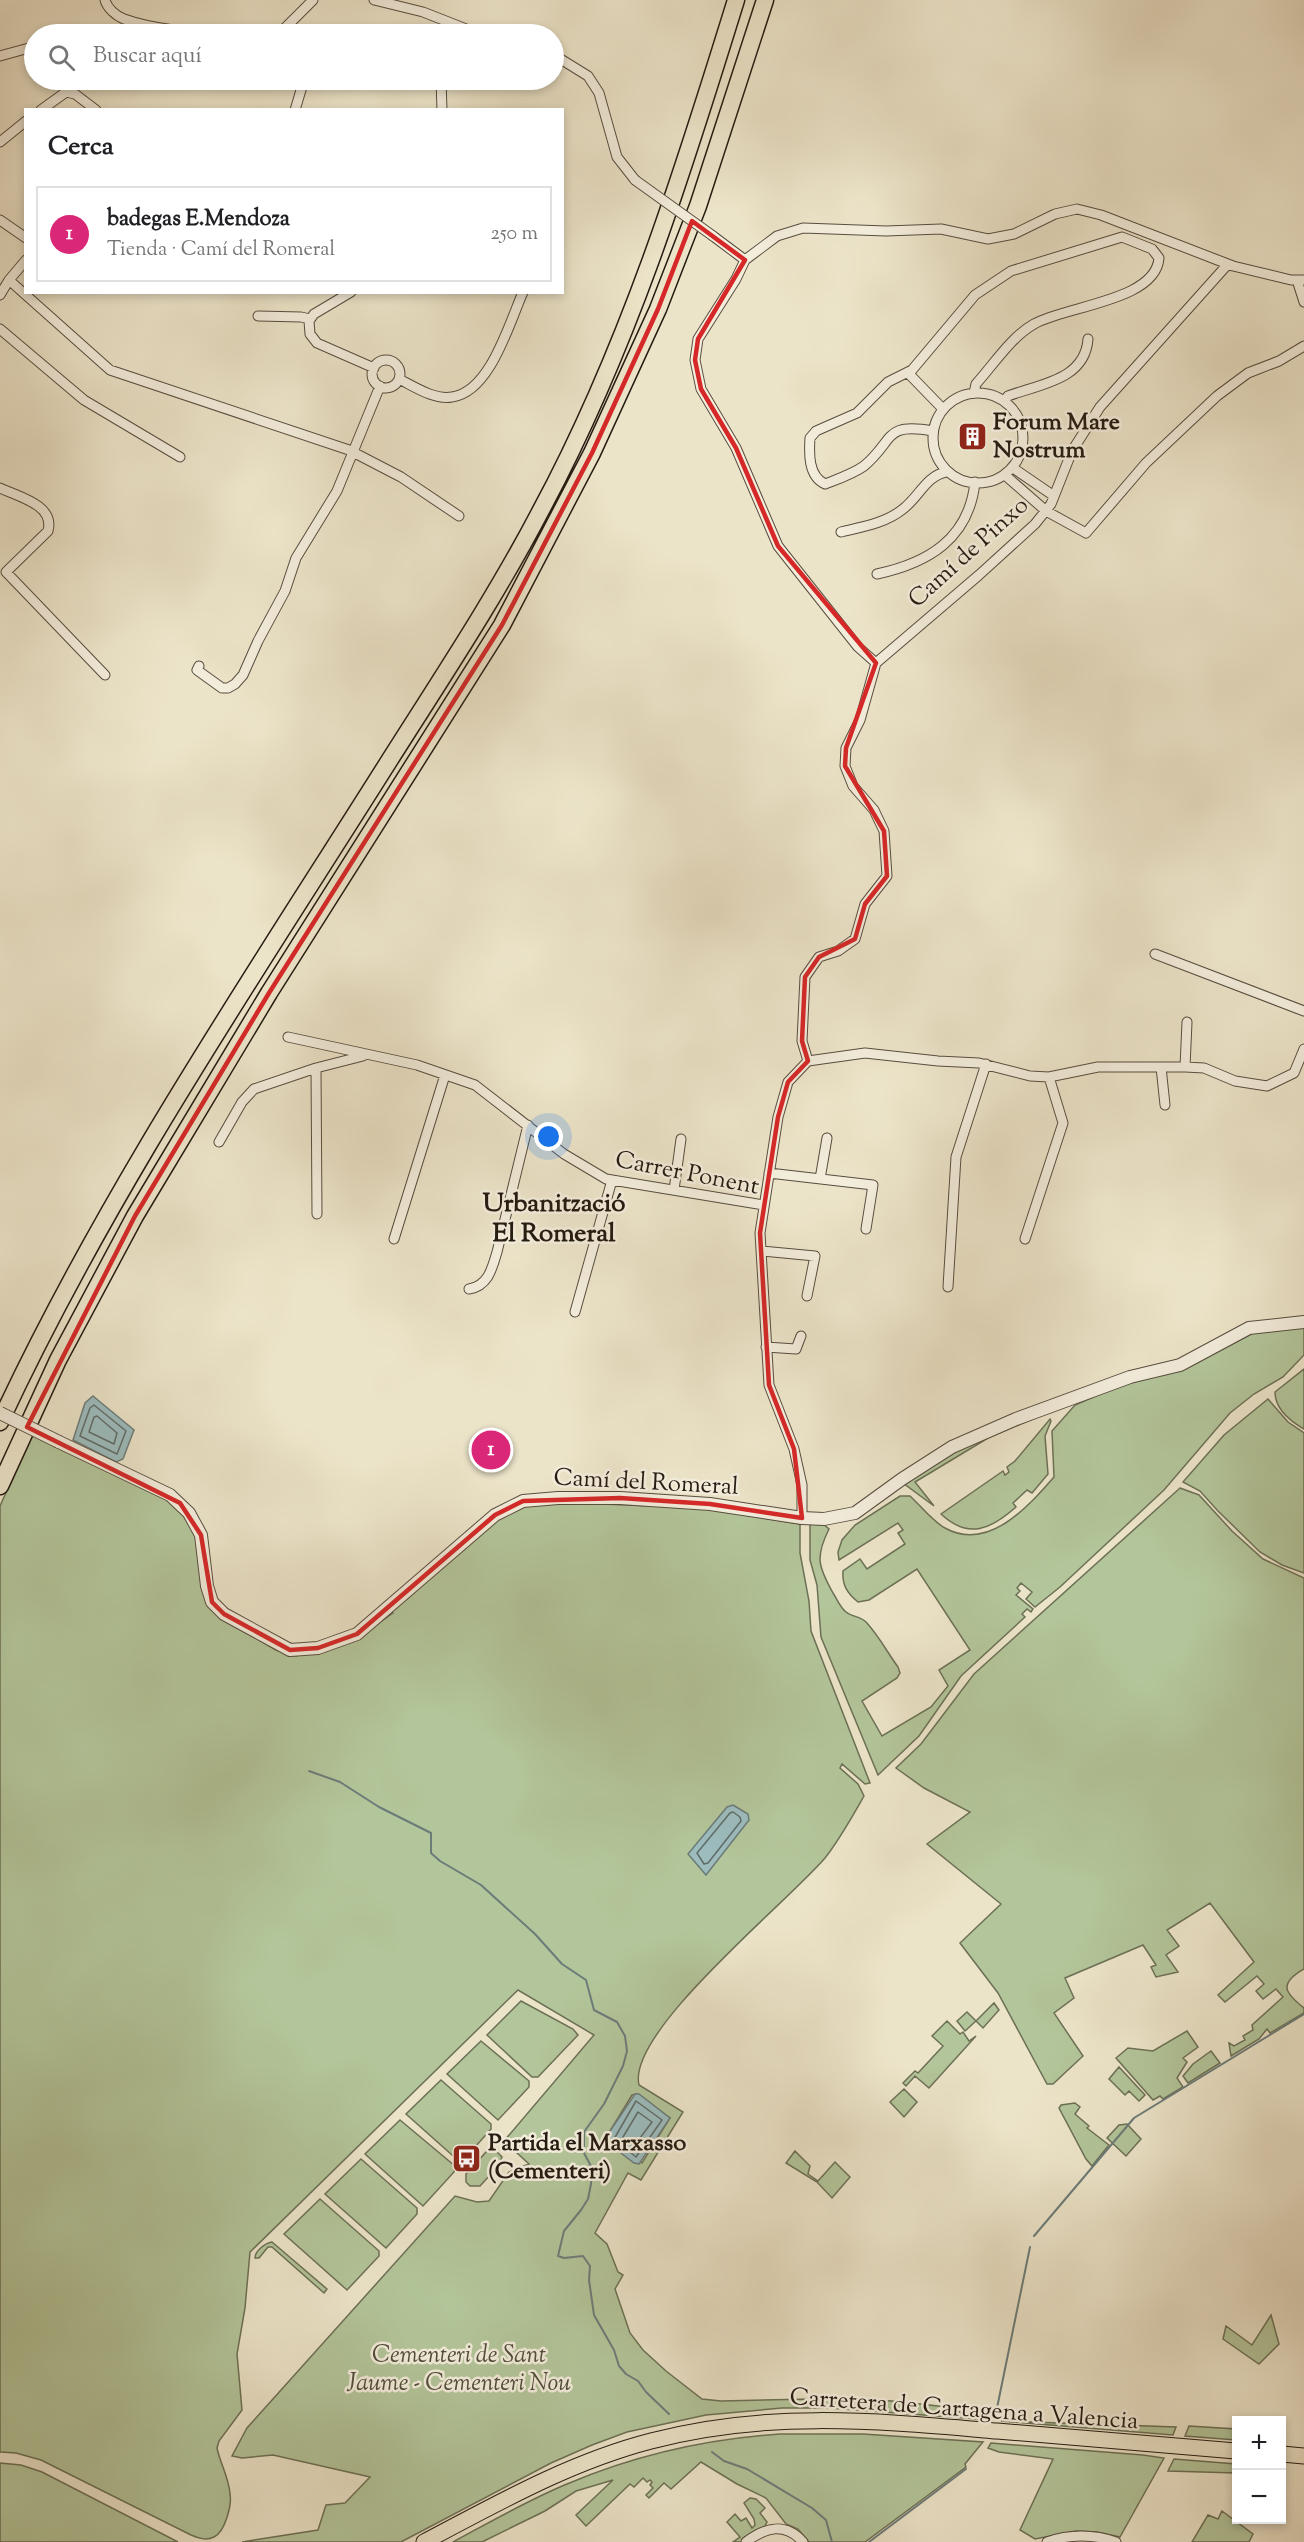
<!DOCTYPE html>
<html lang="es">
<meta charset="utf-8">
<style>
:root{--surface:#fff;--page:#f2f2f2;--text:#202124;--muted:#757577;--line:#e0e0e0;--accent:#db2777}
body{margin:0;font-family:"Sorts Mill Goudy",serif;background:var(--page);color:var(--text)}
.controls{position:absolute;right:18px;bottom:18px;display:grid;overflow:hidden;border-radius:0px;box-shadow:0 3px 9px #0003}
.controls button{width:54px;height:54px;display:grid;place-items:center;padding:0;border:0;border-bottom:2px solid var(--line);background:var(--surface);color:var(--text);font:30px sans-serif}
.you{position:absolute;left:549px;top:1137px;width:21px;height:21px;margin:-15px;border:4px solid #fff;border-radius:50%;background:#1a73e8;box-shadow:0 0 0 9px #1a73e833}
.badge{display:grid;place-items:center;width:39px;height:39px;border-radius:50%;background:var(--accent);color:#fff;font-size:20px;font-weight:700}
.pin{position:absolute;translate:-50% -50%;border:3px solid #fff;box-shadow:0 2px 6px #0006}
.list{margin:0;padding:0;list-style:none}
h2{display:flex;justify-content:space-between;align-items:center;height:78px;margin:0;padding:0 24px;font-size:26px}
h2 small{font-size:20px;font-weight:400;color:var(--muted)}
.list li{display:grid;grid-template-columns:39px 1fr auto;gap:18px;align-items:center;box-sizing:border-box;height:96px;margin:0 12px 12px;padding:0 12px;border:2px solid var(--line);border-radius:0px}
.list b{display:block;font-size:22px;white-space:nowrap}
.list p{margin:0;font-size:20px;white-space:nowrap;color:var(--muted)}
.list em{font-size:20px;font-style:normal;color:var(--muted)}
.icon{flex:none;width:33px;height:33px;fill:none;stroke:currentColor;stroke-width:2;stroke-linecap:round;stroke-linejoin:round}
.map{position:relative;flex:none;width:1304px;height:2542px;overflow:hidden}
.search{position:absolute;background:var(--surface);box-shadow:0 3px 9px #0003;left:24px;top:24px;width:540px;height:66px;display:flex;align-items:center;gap:15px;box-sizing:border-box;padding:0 21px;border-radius:33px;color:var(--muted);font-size:22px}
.panel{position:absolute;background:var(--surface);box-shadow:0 3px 9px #0003;left:24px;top:108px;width:540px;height:186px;border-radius:0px}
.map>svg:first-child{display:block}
</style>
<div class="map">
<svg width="1304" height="2542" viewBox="0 0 1304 2542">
<rect width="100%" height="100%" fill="#ece4c9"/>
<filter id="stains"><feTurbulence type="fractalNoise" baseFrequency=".00333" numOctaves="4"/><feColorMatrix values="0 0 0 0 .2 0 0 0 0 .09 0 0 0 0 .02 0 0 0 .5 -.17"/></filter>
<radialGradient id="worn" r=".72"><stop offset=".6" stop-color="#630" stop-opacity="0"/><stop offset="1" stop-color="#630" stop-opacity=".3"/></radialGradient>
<path fill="#b3c59a" stroke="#6c7056" stroke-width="1.5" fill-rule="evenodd" d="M 1304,1326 L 1304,1355 L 1283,1377 L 1254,1394 L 1230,1413 L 1164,1490 L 1060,1587 L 1035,1607 L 1026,1599 L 1032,1592 L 1021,1583 L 1017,1588 L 1020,1591 L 1016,1595 L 1033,1609 L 1031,1612 L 1027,1609 L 1022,1614 L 1025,1617 L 961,1676 L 919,1736 L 878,1775 L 821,1637 L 817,1585 L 810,1560 L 810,1524 L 823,1524 L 829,1529 C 815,1557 818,1566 833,1593 C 837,1599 840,1607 846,1612 C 852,1617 860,1616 866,1622 C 879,1636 887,1652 898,1667 L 900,1673 L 897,1678 L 862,1701 L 882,1736 L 931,1707 L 948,1686 L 939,1670 L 970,1650 L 917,1569 L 869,1600 L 858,1602 C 847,1593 842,1585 843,1571 L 860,1559 L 867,1569 L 905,1544 L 898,1533 L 903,1530 L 898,1523 L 839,1560 L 838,1552 L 842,1540 L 855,1525 L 900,1496 L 910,1496 C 921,1506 932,1521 945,1528 C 988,1552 1028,1507 1054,1477 L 1052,1431 L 1075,1405 L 1119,1386 L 1187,1368 L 1255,1332 Z
M 1304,1369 L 1304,1429 C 1290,1421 1275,1409 1275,1392 Z
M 1268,1399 L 1288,1422 L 1304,1433 L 1304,1573 L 1282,1565 L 1260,1552 L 1218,1511 L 1200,1491 L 1183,1482 L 1224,1435 Z
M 1047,1413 L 988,1438 L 915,1482 L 934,1506 L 903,1483 L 951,1451 Z
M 1050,1419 L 1051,1421 L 1045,1436 L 1048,1474 L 1032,1493 L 1027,1490 L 1013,1503 L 1016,1507 C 991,1529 969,1540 941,1514 L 1003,1471 L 1005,1475 L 1009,1472 L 1007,1467 L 1015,1461 Z
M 32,1434 L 161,1495 L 181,1510 L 193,1528 L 199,1546 L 201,1572 L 230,1623 L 276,1650 L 296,1656 L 362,1635 L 393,1613 L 391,1611 L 499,1517 L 514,1508 L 551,1502 L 703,1508 L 800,1524 L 800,1553 L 809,1601 L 811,1631 L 870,1783 L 865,1784 L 842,1764 L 840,1768 L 858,1784 L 864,1796 C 852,1817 840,1839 825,1858 C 789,1901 626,2032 639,2085 L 683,2112 L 641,2180 L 628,2173 L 595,2233 L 607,2244 L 618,2272 L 623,2275 L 615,2289 L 630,2333 L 643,2350 L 666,2371 L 702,2399 L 721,2401 L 813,2399 L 893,2401 L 947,2407 L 978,2419 L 829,2408 L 782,2408 L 706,2415 L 627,2432 L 592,2445 L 551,2463 L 401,2542 L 242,2542 L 318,2530 L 326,2505 L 345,2503 L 370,2477 L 273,2455 L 242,2458 L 232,2456 L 247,2428 L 455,2196 L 477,2202 L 489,2201 L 509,2172 L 529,2164 L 504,2141 L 594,2035 L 518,1990 L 250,2252 L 245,2308 L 237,2354 L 242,2410 L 219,2441 L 217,2448 C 220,2463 229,2478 230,2494 C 232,2505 225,2532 214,2537 C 206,2541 198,2538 191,2535 L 41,2460 L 16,2453 L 0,2452 L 0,1506 ZM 637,2094 L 670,2118 L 642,2163 L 608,2143 L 610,2131 L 632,2095 Z
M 1180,1488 L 1199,1495 L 1232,1531 L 1263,1559 L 1304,1578 L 1304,1969 C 1278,1984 1285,1993 1304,2008 L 1304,2013 L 1270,2033 L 1267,2029 L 1259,2039 L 1231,2056 L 1229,2043 L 1234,2046 L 1245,2040 L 1243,2036 L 1253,2030 L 1252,2025 L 1283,1997 L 1276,1989 L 1263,1999 L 1256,1991 L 1264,1984 L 1257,1976 L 1225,2002 L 1218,1995 L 1254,1962 L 1210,1903 L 1167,1930 L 1179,1946 L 1166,1955 L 1178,1972 L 1156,1977 L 1151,1967 L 1156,1965 L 1143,1945 L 1065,1978 L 1074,1998 L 1054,2013 L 1083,2056 L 1053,2084 L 1047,2084 L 998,1993 L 960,1943 L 1001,1904 L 927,1844 L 970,1812 L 924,1788 L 896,1768 L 921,1744 L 974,1674 Z
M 521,2001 L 573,2029 L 578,2035 L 538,2077 L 532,2077 L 487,2035 Z
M 994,2003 L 999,2010 L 983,2028 L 976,2021 L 965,2031 L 957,2021 L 967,2012 L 976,2021 Z
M 947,2021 L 960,2034 L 963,2032 L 969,2041 L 976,2036 L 929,2088 L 915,2076 L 906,2086 L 903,2083 L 915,2071 L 918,2073 L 943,2046 L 932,2036 Z
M 1187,2031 L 1198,2047 L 1183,2058 L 1187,2062 L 1177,2078 L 1183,2087 L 1163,2099 L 1160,2096 L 1153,2100 L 1116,2058 L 1128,2048 L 1153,2051 Z
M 481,2041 L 529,2081 L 529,2087 L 498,2120 L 447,2074 Z
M 1211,2051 L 1220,2063 L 1188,2083 L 1183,2076 L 1193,2064 Z
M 1119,2067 L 1145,2095 L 1139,2101 L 1129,2091 L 1125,2095 L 1109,2079 Z
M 441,2080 L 491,2124 L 491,2129 L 461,2163 L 406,2114 Z
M 904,2089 L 917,2102 L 904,2117 L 890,2102 Z
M 1075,2103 L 1080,2107 L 1075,2114 L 1089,2126 L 1087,2128 L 1109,2145 L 1092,2166 L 1086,2159 L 1059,2108 L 1061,2105 Z
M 400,2120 L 455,2166 L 454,2172 L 423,2206 L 365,2154 Z
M 1127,2124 L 1141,2139 L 1126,2156 L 1107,2138 L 1119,2125 Z
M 494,2149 L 502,2157 L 499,2165 L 480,2186 L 470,2186 L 466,2182 L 466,2174 L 487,2151 Z
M 795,2151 L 810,2166 L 808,2174 L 818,2181 L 835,2162 L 850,2177 L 832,2198 L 817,2182 L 786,2163 Z
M 361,2159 L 417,2208 L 417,2214 L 386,2248 L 325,2194 Z
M 320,2199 L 379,2251 L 379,2256 L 347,2290 L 284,2234 Z
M 272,2242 L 327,2289 L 324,2293 L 272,2247 L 268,2247 L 259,2258 L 255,2258 C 255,2251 265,2243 272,2242 Z
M 1271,2315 L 1279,2344 L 1259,2364 L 1223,2339 L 1226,2326 L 1252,2345 Z
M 1001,2421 L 1176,2427 L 1173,2435 Z
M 1189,2426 L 1236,2429 L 1236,2440 L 1185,2436 Z
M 780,2434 L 863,2434 L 983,2442 L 965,2464 L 966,2467 L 865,2542 L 809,2542 L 798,2529 L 786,2524 L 766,2498 L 737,2484 L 701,2462 L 671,2489 L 664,2483 L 649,2498 L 646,2495 L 653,2488 L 650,2485 L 652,2482 L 650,2480 L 647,2482 L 643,2478 L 634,2487 L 630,2484 L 586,2526 L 576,2515 L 613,2480 L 576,2491 L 545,2511 L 482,2542 L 453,2542 C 490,2522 528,2500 567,2484 C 635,2455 706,2439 780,2434 Z
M 991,2443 L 1143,2455 L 1164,2458 L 1120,2537 L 1097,2532 L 1076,2531 L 1035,2539 L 1020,2530 L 1053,2459 L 999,2452 L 988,2448 Z
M 1174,2459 L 1236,2464 L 1236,2473 L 1168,2471 Z
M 0,2463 L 21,2465 L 42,2472 L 178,2542 L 0,2542 Z
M 750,2498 L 756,2499 L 765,2508 L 760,2513 L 767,2522 L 765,2526 L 741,2542 L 733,2542 L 740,2537 L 727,2522 L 735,2514 L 741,2521 L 746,2518 L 752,2528 L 755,2525 L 754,2519 L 744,2503 Z
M 1222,2511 L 1253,2534 L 1249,2542 L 1192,2542 L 1208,2515 L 1218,2519 Z"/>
<path fill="#9cbcbe" stroke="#6c7c79" stroke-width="1.5" d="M 93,1396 L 134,1430 L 123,1459 L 116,1462 L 73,1440 L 85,1403 Z
M 733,1805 L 748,1814 L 749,1820 L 706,1875 L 688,1854 L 727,1807 Z
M 635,2094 L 639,2094 L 670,2118 L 639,2164 L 634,2163 L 608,2143 L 610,2131 Z"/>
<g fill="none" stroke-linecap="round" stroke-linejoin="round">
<path stroke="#606c68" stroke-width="1.5" d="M 94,1405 L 126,1431 L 117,1454 L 80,1436 L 90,1408 Z
M 97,1416 L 117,1433 L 114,1444 L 89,1432 L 94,1417 Z
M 733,1812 L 740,1817 L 741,1821 L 708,1863 L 704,1864 L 697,1853 L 730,1813 Z
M 636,2101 L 662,2120 L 636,2157 L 614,2139 Z
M 638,2112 L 652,2122 L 634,2146 L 623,2137 Z"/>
<path stroke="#6c7c79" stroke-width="2" d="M 309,1771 L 340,1782 L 379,1807 L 431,1833 L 431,1853 L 440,1861 L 481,1885 L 535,1934 L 562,1964 L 586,1980 L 594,2010 L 617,2022 L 625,2036 L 627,2051 L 623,2066 L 604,2104 L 584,2132 L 584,2153 L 592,2168 L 591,2184 L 588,2199 L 581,2210 L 564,2231 L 558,2256 L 564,2258 L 583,2256 L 590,2266 L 589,2280 L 594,2315 L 614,2350 L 619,2366 L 626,2374 L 638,2381 L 646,2392 L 669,2414
M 1034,2236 L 1134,2118 L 1304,2014
M 997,2408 L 1030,2247
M 712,2452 L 724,2461 L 747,2469 L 812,2508 L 826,2520 L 832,2542
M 869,2542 L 966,2469"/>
<defs>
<path id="minor" d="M 105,0 C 107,8 116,16 124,19 C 151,29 199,34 227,34
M 374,0 L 423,12 L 479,34
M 265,34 L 283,30 L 313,0
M 554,55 L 588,76 L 599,93 L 617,157 L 635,180
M 0,56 L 29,48
M 441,80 L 442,110
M 41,110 L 66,92 L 75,94 L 96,110
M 295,110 L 304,80
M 0,142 L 26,121
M 0,220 L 26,238
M 713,236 L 745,260
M 26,260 L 9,280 L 110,370 L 349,450 L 401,477 L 459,516
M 1297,280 L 1304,302
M 351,292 L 314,314 L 309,321 L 310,334 L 317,343 L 374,368
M 0,295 L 9,280
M 258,316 L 301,317 L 310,319
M 0,329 L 84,400 L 180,457
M372 374a14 14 0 1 1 28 0a14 14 0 1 1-28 0Z
M 908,373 L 943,409
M 399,379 C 415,387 434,400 452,397 C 490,392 509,324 523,292
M933 438a45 45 0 1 1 90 0a45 45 0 1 1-90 0Z
M 1004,401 L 1008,396 C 1040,384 1085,380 1088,339
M 933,431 C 883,422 895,440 864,466 C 853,474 838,479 825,484 C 808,476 809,453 810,438 L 816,431 L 857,413 L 888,382 L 912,370 L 975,295 L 1011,271 L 1122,237 L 1152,249 L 1159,258 C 1156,301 1065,306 1034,324 C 1011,337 994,364 976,384 L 974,393
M 1013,468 L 1054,496
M 1005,475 L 1046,511 L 1086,533 L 1146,463 L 1217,396 L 1248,373 L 1279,361 L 1304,346
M 0,488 C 19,497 55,505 48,531 L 6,572 L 105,675
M 841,532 C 862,527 886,523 903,509 C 919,497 926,476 946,472
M 877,574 C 928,563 969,539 975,482
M 876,663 L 858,647 L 778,546 L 736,448 L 701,389 L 695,360 L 698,339 L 736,279 L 745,260 L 777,236 L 803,228 L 886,231 L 941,229 L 988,239 L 1014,234 L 1055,214 L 1077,209 L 1101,215 L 1233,266 L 1291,280 L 1304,280
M 876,663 L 979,575 L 1035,524 L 1051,504 L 1072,451 L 1100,407 L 1228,264
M 199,666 L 197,670 L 222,688 L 228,688 L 235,684 L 243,675 L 258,641 L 285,591 L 296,558 L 337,491 L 380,386
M 1155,954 L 1304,1011
M 288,1037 L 417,1065 L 475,1085 L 564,1154 L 606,1179 L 764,1205
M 808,1061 L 802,1041 L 805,977 L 819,957 L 838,951 L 855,939 L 865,904 L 887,876 L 884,831 L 874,810 L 853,786 L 845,766 L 846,748 L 860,720 L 876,663
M 1161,1067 L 1165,1105
M 1185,1067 L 1187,1022
M 219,1142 L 242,1102 L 254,1089 L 316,1068
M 769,1173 L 873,1185 L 866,1229
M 820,1179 L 827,1138
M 674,1190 L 681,1139
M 317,1214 L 316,1068 L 363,1056
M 394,1239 L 445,1075
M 1025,1239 L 1063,1123 L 1049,1077
M 761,1251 L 815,1256 L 807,1296
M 948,1287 L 956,1157 L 986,1064
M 469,1289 C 488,1286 492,1269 497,1252 L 528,1125
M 575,1312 L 612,1180
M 766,1347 L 796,1349 L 801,1336
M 802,1518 L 802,1485 L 794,1449 L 769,1385 L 760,1233 L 778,1117 L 788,1082 L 808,1061 L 865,1053 L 938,1061 L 979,1063 L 1030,1076 L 1049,1077 L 1098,1067 L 1185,1067 L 1204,1068 L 1235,1081 L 1267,1086 L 1294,1073 L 1304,1049
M 746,2542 C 766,2527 785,2522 803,2542
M 1047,2542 C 1069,2534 1094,2534 1116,2542"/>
<path id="tertiary" d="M 59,1442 L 170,1495 L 189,1513 L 201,1535 L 207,1586 L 212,1602 L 224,1614 L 290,1650 L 318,1648 L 357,1634 L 495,1515 L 523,1501 L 558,1498 L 620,1498 L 710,1504 L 802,1518 L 824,1519 L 855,1513 L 902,1479 L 952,1447 L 1016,1419 L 1130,1377 L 1180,1365 L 1249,1328 L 1304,1322"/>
<path id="trunk" d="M 1282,2454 L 1304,2456
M 424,2542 C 498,2503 570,2462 651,2441 C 768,2410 879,2421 997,2431 C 1077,2438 1157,2444 1236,2451"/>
<path id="motorway" d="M 0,1422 C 108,1190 253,977 389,761 C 441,679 495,598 540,512 C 627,351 682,175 736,0
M 0,1486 L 58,1360 L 135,1216 L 269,993 L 502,625 L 592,453 L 658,309 L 698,206 L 765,0"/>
</defs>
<use href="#minor" stroke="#574d3f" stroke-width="11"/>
<use href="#tertiary" stroke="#574d3f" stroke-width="14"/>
<use href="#trunk" stroke="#251b11" stroke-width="17"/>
<use href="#motorway" stroke="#251b11" stroke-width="19"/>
<use href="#minor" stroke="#f3eddc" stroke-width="9"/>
<use href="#tertiary" stroke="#f3eddc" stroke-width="12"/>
<use href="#trunk" stroke="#ece4c9" stroke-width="15"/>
<use href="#motorway" stroke="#ece4c9" stroke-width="16"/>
<defs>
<path id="minor-bridge" d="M 635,180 L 713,236"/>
<path id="tertiary-bridge" d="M 0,1413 L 59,1442"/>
</defs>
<use href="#minor-bridge" stroke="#574d3f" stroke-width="11" stroke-linecap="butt"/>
<use href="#tertiary-bridge" stroke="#574d3f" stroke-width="14" stroke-linecap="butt"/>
<use href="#minor-bridge" stroke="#f3eddc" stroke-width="9"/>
<use href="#tertiary-bridge" stroke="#f3eddc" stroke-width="12"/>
</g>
<path fill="none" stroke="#d62828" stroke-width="4.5" stroke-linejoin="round" d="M 692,221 L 745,260 L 698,339 L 695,360 L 701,389 L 736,448 L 778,546 L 876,663 L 846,748 L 845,766 L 884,831 L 887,876 L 865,904 L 855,939 L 819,957 L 805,977 L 802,1041 L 808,1061 L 788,1082 L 778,1117 L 760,1233 L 769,1385 L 794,1449 L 802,1518 L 710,1504 L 620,1498 L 523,1501 L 495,1515 L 357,1634 L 318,1648 L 290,1650 L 224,1614 L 212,1602 L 201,1535 L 180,1503 L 27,1427 L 135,1216 L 269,993 L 502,625 L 592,453 L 658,309 Z"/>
<defs>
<symbol id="building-square" viewBox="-11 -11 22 22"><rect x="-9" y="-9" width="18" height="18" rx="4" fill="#8f2418" stroke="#f3eddc"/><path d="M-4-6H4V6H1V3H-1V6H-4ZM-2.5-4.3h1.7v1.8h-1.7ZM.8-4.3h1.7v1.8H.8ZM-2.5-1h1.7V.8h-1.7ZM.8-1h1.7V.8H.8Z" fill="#fff"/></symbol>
<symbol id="bus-square" viewBox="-11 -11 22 22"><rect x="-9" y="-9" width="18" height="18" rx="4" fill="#8f2418" stroke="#f3eddc"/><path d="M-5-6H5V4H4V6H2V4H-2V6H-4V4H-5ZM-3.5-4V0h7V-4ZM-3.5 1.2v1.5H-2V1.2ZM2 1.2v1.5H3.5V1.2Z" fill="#fff"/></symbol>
</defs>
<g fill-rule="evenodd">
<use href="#building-square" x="956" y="420" width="33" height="33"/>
<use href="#bus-square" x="450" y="2142" width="33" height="33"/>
</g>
<g text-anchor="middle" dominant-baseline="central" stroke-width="5" stroke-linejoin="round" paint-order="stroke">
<g font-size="24" font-weight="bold" fill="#251b11" stroke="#f3eddc" text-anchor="start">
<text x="993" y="423">Forum Mare<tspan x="993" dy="28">Nostrum</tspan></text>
<text x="488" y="2144">Partida el Marxasso<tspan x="488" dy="28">(Cementeri)</tspan></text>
</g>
<g font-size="24" fill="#251b11" stroke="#f3eddc">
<text transform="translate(969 553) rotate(-42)">Camí de Pinxo</text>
<text transform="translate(687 1174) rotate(11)">Carrer Ponent</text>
<text transform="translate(646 1483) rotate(3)">Camí del Romeral</text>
<text transform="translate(964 2410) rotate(4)">Carretera de Cartagena a Valencia</text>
</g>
<g font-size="24" font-style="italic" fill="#504e3a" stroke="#f3eddc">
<text x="459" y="2356">Cementeri de Sant<tspan x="459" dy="28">Jaume - Cementeri Nou</tspan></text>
</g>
<g font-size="26" font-weight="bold" fill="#251b11" stroke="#f3eddc">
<text x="554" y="1204">Urbanització<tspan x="554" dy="30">El Romeral</tspan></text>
</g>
</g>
<rect width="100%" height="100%" filter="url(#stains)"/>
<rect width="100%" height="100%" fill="url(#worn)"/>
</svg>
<div class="controls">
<button>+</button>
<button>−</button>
</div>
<div class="you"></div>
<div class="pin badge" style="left:491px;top:1450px">1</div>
<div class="search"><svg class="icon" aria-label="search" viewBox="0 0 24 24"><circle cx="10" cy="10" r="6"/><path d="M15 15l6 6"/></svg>Buscar aquí</div>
<section class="panel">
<h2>Cerca<small></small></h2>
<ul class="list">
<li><span class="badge">1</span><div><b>badegas E.Mendoza</b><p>Tienda · Camí del Romeral</p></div><em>250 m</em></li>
</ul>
</section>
</div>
